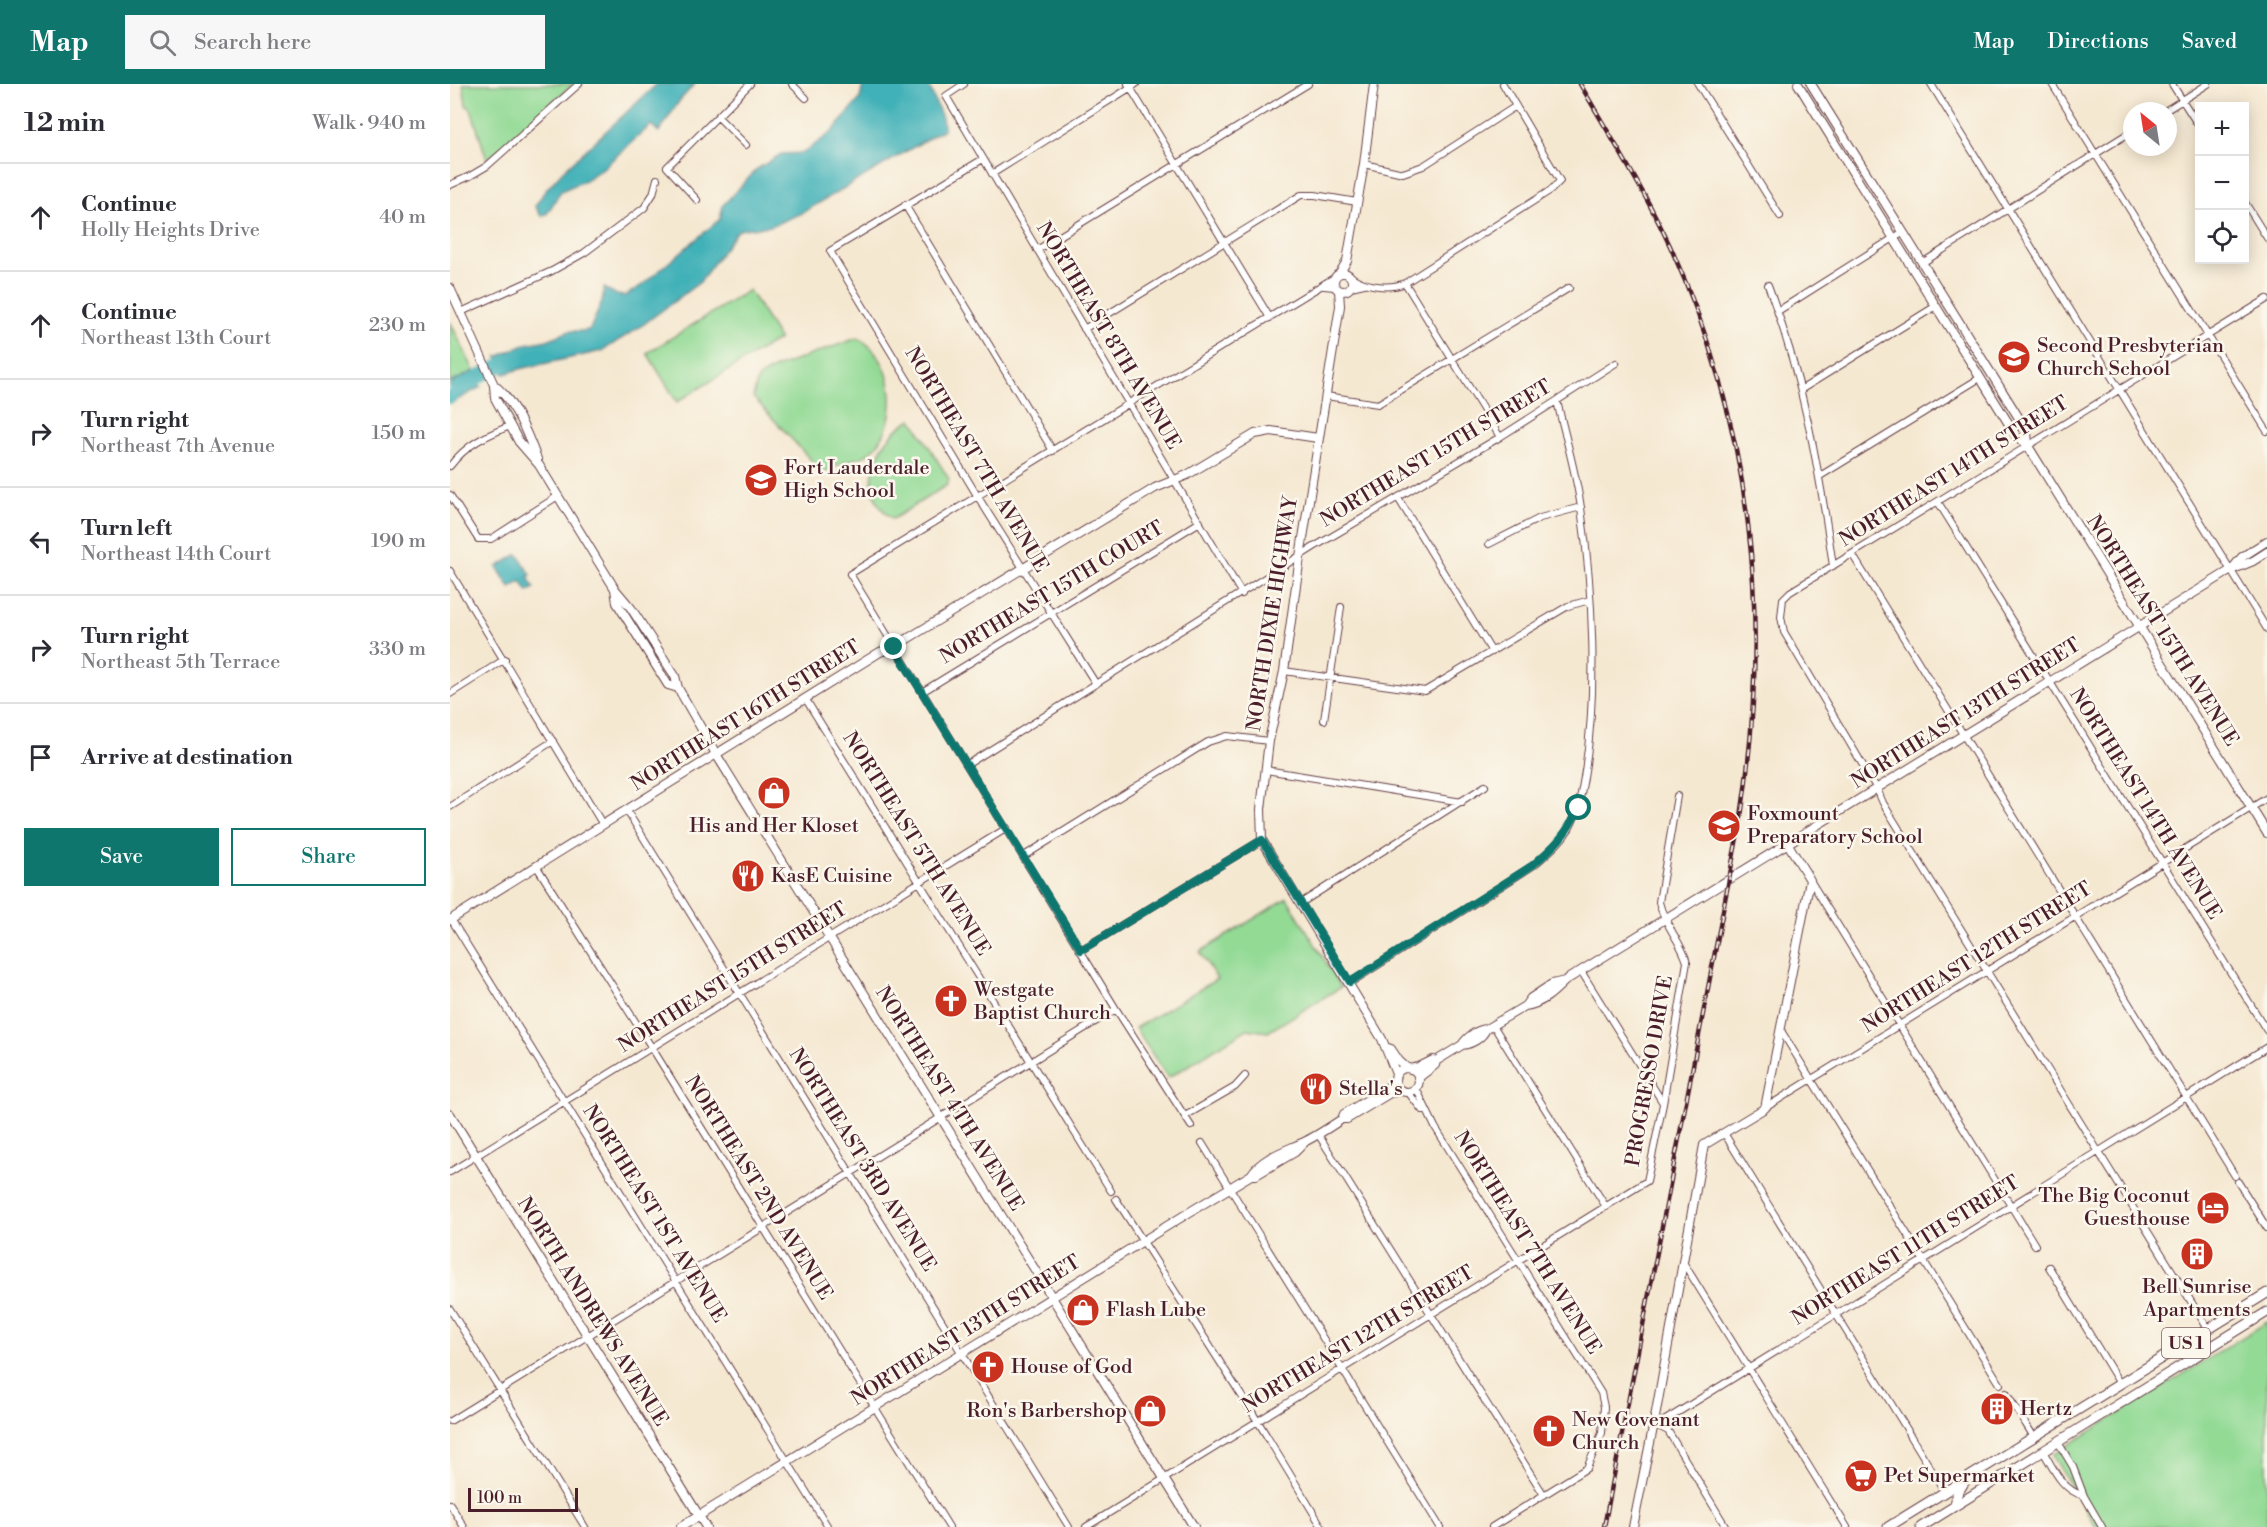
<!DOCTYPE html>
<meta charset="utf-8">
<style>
:root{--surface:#fff;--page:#f7f7f7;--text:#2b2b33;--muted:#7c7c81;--line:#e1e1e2;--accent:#0f766e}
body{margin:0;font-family:"Libre Bodoni",serif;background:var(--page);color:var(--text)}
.controls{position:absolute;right:18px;top:18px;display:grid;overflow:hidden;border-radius:0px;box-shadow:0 3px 15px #0003}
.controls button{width:54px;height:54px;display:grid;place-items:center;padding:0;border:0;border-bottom:2px solid var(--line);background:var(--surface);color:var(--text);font:30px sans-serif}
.compass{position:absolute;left:1673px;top:18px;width:54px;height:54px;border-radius:50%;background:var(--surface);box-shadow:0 3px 15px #0003;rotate:330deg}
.scale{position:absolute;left:18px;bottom:15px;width:110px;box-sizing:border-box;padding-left:6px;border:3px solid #4a1f2b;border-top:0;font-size:16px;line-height:21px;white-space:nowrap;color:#4a1f2b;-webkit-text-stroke:4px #fbf7ec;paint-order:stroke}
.stop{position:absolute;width:18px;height:18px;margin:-14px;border:4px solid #0f766e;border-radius:50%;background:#fff}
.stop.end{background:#0f766e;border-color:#fff;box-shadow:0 2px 6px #0008}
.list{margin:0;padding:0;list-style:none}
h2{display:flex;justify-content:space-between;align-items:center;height:78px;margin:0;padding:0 24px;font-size:26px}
h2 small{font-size:20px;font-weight:400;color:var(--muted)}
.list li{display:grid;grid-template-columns:39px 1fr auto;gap:18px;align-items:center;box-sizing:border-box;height:108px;padding:0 24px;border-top:2px solid var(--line)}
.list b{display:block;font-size:22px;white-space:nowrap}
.list p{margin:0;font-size:20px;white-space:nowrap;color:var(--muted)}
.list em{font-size:20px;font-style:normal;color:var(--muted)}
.actions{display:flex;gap:12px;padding:18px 24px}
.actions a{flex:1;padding:14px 0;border:2px solid var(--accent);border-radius:0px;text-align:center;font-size:21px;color:var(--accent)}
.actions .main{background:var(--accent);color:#fff}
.icon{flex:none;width:33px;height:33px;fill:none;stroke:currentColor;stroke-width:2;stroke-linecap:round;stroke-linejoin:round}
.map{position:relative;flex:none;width:1817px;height:1443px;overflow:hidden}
header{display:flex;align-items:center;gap:36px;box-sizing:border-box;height:84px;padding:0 30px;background:var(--accent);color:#fff}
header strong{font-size:28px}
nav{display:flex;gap:33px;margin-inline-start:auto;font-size:21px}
.search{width:420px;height:54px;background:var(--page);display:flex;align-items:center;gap:15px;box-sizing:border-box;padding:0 21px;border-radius:0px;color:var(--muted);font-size:22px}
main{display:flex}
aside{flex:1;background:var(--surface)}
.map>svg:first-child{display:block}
</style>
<header>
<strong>Map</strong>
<div class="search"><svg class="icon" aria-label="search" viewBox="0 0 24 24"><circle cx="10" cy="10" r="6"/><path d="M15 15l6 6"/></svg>Search here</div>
<nav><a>Map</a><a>Directions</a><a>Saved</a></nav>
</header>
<main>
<aside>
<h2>12 min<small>Walk · 940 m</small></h2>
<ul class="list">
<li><svg class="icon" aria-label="ahead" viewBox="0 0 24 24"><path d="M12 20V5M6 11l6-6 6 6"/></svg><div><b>Continue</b><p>Holly Heights Drive</p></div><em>40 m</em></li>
<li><svg class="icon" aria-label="ahead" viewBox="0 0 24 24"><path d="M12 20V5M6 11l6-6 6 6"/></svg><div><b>Continue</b><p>Northeast 13th Court</p></div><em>230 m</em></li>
<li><svg class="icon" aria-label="right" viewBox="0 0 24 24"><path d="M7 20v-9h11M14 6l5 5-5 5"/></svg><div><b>Turn right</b><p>Northeast 7th Avenue</p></div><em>150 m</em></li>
<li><svg class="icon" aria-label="left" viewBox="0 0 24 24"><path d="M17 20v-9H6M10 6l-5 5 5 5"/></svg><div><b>Turn left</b><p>Northeast 14th Court</p></div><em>190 m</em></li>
<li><svg class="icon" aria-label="right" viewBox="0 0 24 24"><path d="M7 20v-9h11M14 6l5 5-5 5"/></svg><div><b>Turn right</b><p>Northeast 5th Terrace</p></div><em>330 m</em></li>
<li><svg class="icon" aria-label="arrive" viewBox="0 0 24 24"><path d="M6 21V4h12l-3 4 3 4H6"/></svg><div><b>Arrive at destination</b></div></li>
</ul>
<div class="actions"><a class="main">Save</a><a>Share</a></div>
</aside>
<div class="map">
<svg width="1817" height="1443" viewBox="0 0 1817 1443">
<rect width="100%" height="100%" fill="#fbf7ec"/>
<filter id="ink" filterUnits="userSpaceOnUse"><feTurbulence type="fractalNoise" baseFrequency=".0167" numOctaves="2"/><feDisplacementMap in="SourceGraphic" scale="12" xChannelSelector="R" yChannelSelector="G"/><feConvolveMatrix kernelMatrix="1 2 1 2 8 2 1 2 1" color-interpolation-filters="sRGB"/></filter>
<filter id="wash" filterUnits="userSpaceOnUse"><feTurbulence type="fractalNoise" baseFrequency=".008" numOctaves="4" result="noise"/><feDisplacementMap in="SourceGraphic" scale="24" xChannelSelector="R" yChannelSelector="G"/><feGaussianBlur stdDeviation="1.35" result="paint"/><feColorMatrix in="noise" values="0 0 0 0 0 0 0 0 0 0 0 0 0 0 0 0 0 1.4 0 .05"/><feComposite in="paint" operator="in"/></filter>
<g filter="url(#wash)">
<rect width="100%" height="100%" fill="#f5e8d1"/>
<path fill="#93da95" stroke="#6e7c60" stroke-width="1.5" d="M 13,0 L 123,0 L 37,76 L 21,25 L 16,21 Z
M 299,206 L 329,255 L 227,318 L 197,269 Z
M 0,237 L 24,287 L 0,299 Z
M 407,254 C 447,272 453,342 419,369 C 413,374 405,375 398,377 C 390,379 381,385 373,389 L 303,313 L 308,294 L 325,284 Z
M 462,335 L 499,395 L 497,401 L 443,435 C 403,408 427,353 462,335 Z
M 837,814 L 891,903 L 818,948 L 797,945 L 718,994 L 685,944 L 767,895 L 750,868 Z
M 1817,1238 L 1817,1443 L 1646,1443 L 1602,1371 Z"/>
<path fill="#40b1b8" stroke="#456872" stroke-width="1.5" d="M 207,0 L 245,0 L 230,16 L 209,48 L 201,41 L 153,84 L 134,97 L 111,107 L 97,130 L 91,132 L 85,122 L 95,107 L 112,88 Z
M 413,0 L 478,0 L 492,34 L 494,45 L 352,129 L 321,142 L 292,145 L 286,148 L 250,198 L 190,243 L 152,267 L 70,285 L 54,290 L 47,273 L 76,260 L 97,256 L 120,247 L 135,247 L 140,245 L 152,218 L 154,204 L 167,211 L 175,212 L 191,202 L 270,135 L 273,121 L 307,85 L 331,70 L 353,69 L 382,48 L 410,15 Z
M 24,287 L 31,303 L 0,320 L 0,299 Z
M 68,470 L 81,491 L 78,493 L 84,504 L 78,508 L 71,497 L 60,504 L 47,483 Z"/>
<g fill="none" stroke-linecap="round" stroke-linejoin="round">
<path stroke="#40b1b8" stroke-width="14" d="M 0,313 C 19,298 43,283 66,276"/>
</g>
</g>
<g filter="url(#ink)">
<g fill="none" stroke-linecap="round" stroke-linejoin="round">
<defs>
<path id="minor" d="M 342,0 L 356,14
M 514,0 L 496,12 L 792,510
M 678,0 L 820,234
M 1248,0 L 1330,132
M 1481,0 L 1817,545
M 1602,0 L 1817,347
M 1722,0 L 1750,44
M 1715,27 L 1758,0
M 268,33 L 296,61
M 533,75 L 380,167 L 528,413 L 646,600
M 914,80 L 953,89 L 973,82 L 1066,22
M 542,90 L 686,0
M 0,101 L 20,92 L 37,82 L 129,0
M 247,116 L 217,83 L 300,0
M 1794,117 L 1817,154
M 455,121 L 603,367
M 587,166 L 858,0
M 1472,179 L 1682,47
M 900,192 C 915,202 938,206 955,199 L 1101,106 L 1110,97 L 1053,0
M 955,199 L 1050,353
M 1318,201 C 1353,294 1369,384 1383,482
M 874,202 L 885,203
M 901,203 L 914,200
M 1328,227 L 1453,148
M 11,228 L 102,187 L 134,169 L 194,124 L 203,110 L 207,95
M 634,245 L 851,111 L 865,111 L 907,118
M 1352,305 L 1486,222
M 876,312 L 928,320 L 1119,204
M 0,382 C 17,360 35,352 60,342
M 1370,392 L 1530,294
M 0,411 L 28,455 L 41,455 L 108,412
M 948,414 L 1042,568
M 1488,418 L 1817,947
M 1039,460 L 1090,434 L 1131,423
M 1402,470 L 1785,1092
M 0,487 L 153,741
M 834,587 L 975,607 L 1118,522 L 1140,516
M 472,608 L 750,438
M 0,610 L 55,575
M 355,614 L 661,1107
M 874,636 L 891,523
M 518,680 L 864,463 L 1050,353 L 1166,279
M 816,686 L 1012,718
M 0,723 L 103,657
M 177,727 L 619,1443
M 574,772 L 758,658 L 777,652 L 819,657
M 87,783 L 202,964 L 499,1443
M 1360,796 L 1585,1161
M 851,819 L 1035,702
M 1,835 L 378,1443
M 631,866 L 812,756
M 1131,887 L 1213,1019
M 900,899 L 1084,781 C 1096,770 1110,760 1119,745 C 1128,729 1131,711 1134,693 C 1148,610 1143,507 1131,424 C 1126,388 1115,352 1107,317
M 1043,941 L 1156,1123
M 1330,945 L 1550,1300
M 966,1004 L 985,1043 L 1151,1309 L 1154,1323 L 1152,1349 L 1137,1384 L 1042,1443
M 958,1008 L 972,1026 L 975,1026
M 1315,1024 L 1817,714
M 735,1032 L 785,1003 L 795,992
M 741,1042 L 666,925 L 400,490 L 887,192
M 1274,1049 L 1458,1347
M 868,1050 L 1094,1411
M 752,1059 L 990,1443
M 0,1088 L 557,744
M 1788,1098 L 1817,1144
M 666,1115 L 807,1336 L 872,1443
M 1233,1178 L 1384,1423
M 1599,1183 L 1670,1300
M 0,1225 L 135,1443
M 1758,1245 L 1433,719 L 1427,705 L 1334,548 L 1331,533 L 1333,515 L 1340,508 L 1817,215
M 1556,1309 L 1584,1353
M 0,1337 L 666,925
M 1204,1339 L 1214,1337 L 1817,963
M 1204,1340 L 1218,1347 L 1276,1443
M 1460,1351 L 1495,1408
M 1608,1358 L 1623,1383 L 1634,1412 L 1652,1443
M 1593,1367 C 1604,1386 1612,1406 1634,1412
M 0,1420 L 14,1443
M 1387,1427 L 1397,1443
M 636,1443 L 1197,1097 L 1213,1020 L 1237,878 C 1230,855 1215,843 1209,818 L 1227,712"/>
<path id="tertiary" d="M 1348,0 L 1567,353 L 1578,362 L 1817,749
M 1361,0 L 1577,347 L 1578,362
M884 198a9 9 0 1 1 18 0a9 9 0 1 1-18 0Z
M 889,190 L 897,177 L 914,80 L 924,0
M 889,206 L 890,222 L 850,473 L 834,587 L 819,657 L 811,725 L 812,756 L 932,955 L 946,990
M 1782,485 L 1792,473 L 1817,457
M 0,836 L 430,568 L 444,563 L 705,404 L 737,391 L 805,350 L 821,347 L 868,354
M 1075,922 C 1092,920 1105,907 1116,896 L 1781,486 L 1803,477 L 1817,468
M 1036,945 C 1032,954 1022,960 1012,961 C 1017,953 1027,946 1036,945 L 1075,922 L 1081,914 L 1102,900 L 1115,897
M 938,964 L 941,965 L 949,977 L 957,984
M945 996a12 12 0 1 1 24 0a12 12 0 1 1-24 0Z
M 960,985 L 969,983 L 983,976 L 986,977 L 1012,961
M 968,994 L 985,981 L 986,977
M 892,1035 L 894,1030 L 937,1004 L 945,996
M 801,1091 C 812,1073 838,1066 856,1057 C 868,1051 880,1043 892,1035 L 897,1035 L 940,1009 L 951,1007
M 231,1443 L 743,1126 L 801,1091 L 806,1091 L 845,1068 L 855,1058
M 1183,1443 L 1204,1339 L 1254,1061 L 1315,1024 L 1360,796 L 1338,760"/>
<path id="secondary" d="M 0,204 L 44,301 C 64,316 78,351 87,375
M 44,301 L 45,314 L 69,358 L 89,381 L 165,505 L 181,524 L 225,592 L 228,604 L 266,670 L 744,1443
M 165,505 L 167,519 L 218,601 L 228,604
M 0,1030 L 256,1443"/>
<path id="primary" d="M 1505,1422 L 1507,1410 L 1515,1397
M 1438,1443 L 1817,1209
M 1471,1443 L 1817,1228"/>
</defs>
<use href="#minor" stroke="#643d44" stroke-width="8"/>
<use href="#tertiary" stroke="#643d44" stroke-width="10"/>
<use href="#secondary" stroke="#643d44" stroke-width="10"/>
<use href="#primary" stroke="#643d44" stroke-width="11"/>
<use href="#minor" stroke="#fff" stroke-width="6"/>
<use href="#tertiary" stroke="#fff" stroke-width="8"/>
<use href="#secondary" stroke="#fff" stroke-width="8"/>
<use href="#primary" stroke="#fff" stroke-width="9"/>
<defs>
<path id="rail" d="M 1130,0 C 1161,53 1194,106 1220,162 C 1304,347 1321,534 1291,733 L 1154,1443"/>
</defs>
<use href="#rail" stroke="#4a1f2b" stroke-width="4.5"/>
<use href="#rail" stroke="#fbf7ec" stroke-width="2" stroke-dasharray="7" stroke-linecap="butt"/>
</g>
</g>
<g fill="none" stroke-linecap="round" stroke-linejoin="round" filter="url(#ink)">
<path stroke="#0f766e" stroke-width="8" d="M 444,563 L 631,866 L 812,756 L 900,898 L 1083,781 C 1106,761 1116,751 1129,724"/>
</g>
<defs>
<symbol id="school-disc" viewBox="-11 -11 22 22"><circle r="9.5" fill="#c8321e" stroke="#fbf7ec"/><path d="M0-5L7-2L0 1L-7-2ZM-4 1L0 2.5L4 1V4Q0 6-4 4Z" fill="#fff"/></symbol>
<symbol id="shop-disc" viewBox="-11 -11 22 22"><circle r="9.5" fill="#c8321e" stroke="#fbf7ec"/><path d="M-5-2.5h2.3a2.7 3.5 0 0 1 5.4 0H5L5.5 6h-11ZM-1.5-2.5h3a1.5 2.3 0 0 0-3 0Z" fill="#fff"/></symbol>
<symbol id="restaurant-disc" viewBox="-11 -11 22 22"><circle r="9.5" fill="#c8321e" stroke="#fbf7ec"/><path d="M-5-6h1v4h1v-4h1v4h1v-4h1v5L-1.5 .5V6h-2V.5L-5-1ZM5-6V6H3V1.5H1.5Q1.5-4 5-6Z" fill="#fff"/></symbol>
<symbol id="church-disc" viewBox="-11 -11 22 22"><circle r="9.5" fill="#c8321e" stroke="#fbf7ec"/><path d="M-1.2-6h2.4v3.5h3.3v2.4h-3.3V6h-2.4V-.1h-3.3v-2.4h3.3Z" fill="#fff"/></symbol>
<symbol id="hotel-disc" viewBox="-11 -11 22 22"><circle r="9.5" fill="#c8321e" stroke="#fbf7ec"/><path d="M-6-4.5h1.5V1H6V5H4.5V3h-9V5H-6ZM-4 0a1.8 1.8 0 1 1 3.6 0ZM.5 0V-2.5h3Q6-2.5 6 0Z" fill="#fff"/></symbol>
<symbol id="building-disc" viewBox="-11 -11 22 22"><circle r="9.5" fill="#c8321e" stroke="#fbf7ec"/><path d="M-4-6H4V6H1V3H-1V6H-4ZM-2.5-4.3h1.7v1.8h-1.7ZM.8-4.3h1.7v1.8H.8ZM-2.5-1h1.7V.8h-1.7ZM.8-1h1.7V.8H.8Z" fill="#fff"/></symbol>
<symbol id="supermarket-disc" viewBox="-11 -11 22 22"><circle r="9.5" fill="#c8321e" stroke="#fbf7ec"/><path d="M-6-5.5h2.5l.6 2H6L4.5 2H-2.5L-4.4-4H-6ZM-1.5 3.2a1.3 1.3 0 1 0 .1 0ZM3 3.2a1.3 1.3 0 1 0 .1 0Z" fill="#fff"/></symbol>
</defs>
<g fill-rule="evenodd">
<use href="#school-disc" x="1545" y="254" width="38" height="38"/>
<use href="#school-disc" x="292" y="377" width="38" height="38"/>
<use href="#shop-disc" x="305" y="690" width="38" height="38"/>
<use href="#school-disc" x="1255" y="723" width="38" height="38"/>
<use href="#restaurant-disc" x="279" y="773" width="38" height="38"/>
<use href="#church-disc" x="482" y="898" width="38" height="38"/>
<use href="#restaurant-disc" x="847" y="986" width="38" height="38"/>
<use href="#hotel-disc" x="1744" y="1105" width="38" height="38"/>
<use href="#building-disc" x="1728" y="1151" width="38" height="38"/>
<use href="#shop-disc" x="614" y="1207" width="38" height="38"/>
<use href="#church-disc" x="519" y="1264" width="38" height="38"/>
<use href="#building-disc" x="1528" y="1306" width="38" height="38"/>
<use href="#shop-disc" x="681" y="1308" width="38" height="38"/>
<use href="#church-disc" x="1080" y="1328" width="38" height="38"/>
<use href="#supermarket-disc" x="1392" y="1373" width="38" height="38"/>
</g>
<g text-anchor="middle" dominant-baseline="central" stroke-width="5" stroke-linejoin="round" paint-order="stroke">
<rect fill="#fbf7ec" stroke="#7f6065" stroke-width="1.5" x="1712" y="1244" width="48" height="30" rx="4.5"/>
<g font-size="18" font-weight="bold" fill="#4a1f2b">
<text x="1736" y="1259">US 1</text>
</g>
<g font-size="20" fill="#4a1f2b" stroke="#fbf7ec">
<text transform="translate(658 252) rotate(59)">NORTHEAST 8TH AVENUE</text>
<text transform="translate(986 370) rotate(-31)">NORTHEAST 15TH STREET</text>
<text transform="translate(526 376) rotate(59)">NORTHEAST 7TH AVENUE</text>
<text transform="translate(1504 388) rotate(-32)">NORTHEAST 14TH STREET</text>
<text transform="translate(602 509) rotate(-31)">NORTHEAST 15TH COURT</text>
<text transform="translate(823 530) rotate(-81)">NORTH DIXIE HIGHWAY</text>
<text transform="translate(1712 547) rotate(58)">NORTHEAST 15TH AVENUE</text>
<text transform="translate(1516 630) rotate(-32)">NORTHEAST 13TH STREET</text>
<text transform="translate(296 632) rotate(-32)">NORTHEAST 16TH STREET</text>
<text transform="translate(1695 720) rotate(58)">NORTHEAST 14TH AVENUE</text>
<text transform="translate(466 760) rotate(58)">NORTHEAST 5TH AVENUE</text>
<text transform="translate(1527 874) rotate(-32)">NORTHEAST 12TH STREET</text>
<text transform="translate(283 894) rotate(-32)">NORTHEAST 15TH STREET</text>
<text transform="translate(1200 987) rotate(-80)">PROGRESSO DRIVE</text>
<text transform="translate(499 1015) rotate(58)">NORTHEAST 4TH AVENUE</text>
<text transform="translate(412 1076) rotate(58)">NORTHEAST 3RD AVENUE</text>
<text transform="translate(308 1104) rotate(58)">NORTHEAST 2ND AVENUE</text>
<text transform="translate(204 1130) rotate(58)">NORTHEAST 1ST AVENUE</text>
<text transform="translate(1077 1159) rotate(58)">NORTHEAST 7TH AVENUE</text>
<text transform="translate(1456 1167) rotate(-32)">NORTHEAST 11TH STREET</text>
<text transform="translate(142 1228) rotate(58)">NORTH ANDREWS AVENUE</text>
<text transform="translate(516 1247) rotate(-32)">NORTHEAST 13TH STREET</text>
<text transform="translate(908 1256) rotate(-31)">NORTHEAST 12TH STREET</text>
</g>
<g font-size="20" fill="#4a1f2b" stroke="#fbf7ec" text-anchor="start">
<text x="1587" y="262">Second Presbyterian<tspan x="1587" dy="23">Church School</tspan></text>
<text x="334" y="384">Fort Lauderdale<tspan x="334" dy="23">High School</tspan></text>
<text x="1297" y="730">Foxmount<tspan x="1297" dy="23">Preparatory School</tspan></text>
<text x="324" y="742" text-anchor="middle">His and Her Kloset</text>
<text x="321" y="792">KasE Cuisine</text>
<text x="524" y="906">Westgate<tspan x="524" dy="23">Baptist Church</tspan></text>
<text x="889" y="1005">Stella's</text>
<text x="1740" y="1112" text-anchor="end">The Big Coconut<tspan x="1740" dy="23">Guesthouse</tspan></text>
<text x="1747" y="1203" text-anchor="middle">Bell Sunrise<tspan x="1747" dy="23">Apartments</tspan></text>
<text x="656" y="1226">Flash Lube</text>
<text x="561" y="1283">House of God</text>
<text x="1570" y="1325">Hertz</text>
<text x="677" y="1327" text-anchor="end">Ron's Barbershop</text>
<text x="1122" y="1336">New Covenant<tspan x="1122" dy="23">Church</tspan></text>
<text x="1434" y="1392">Pet Supermarket</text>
</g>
</g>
</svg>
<div class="controls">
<button>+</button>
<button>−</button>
<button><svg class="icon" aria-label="locate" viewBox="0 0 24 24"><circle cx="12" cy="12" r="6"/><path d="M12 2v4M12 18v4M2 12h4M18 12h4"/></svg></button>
</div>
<svg class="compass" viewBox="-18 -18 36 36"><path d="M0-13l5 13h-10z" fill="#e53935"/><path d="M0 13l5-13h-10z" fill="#7c7c81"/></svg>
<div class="scale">100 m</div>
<div class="stop" style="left:1129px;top:724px"></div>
<div class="stop end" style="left:444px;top:563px"></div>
</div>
</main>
